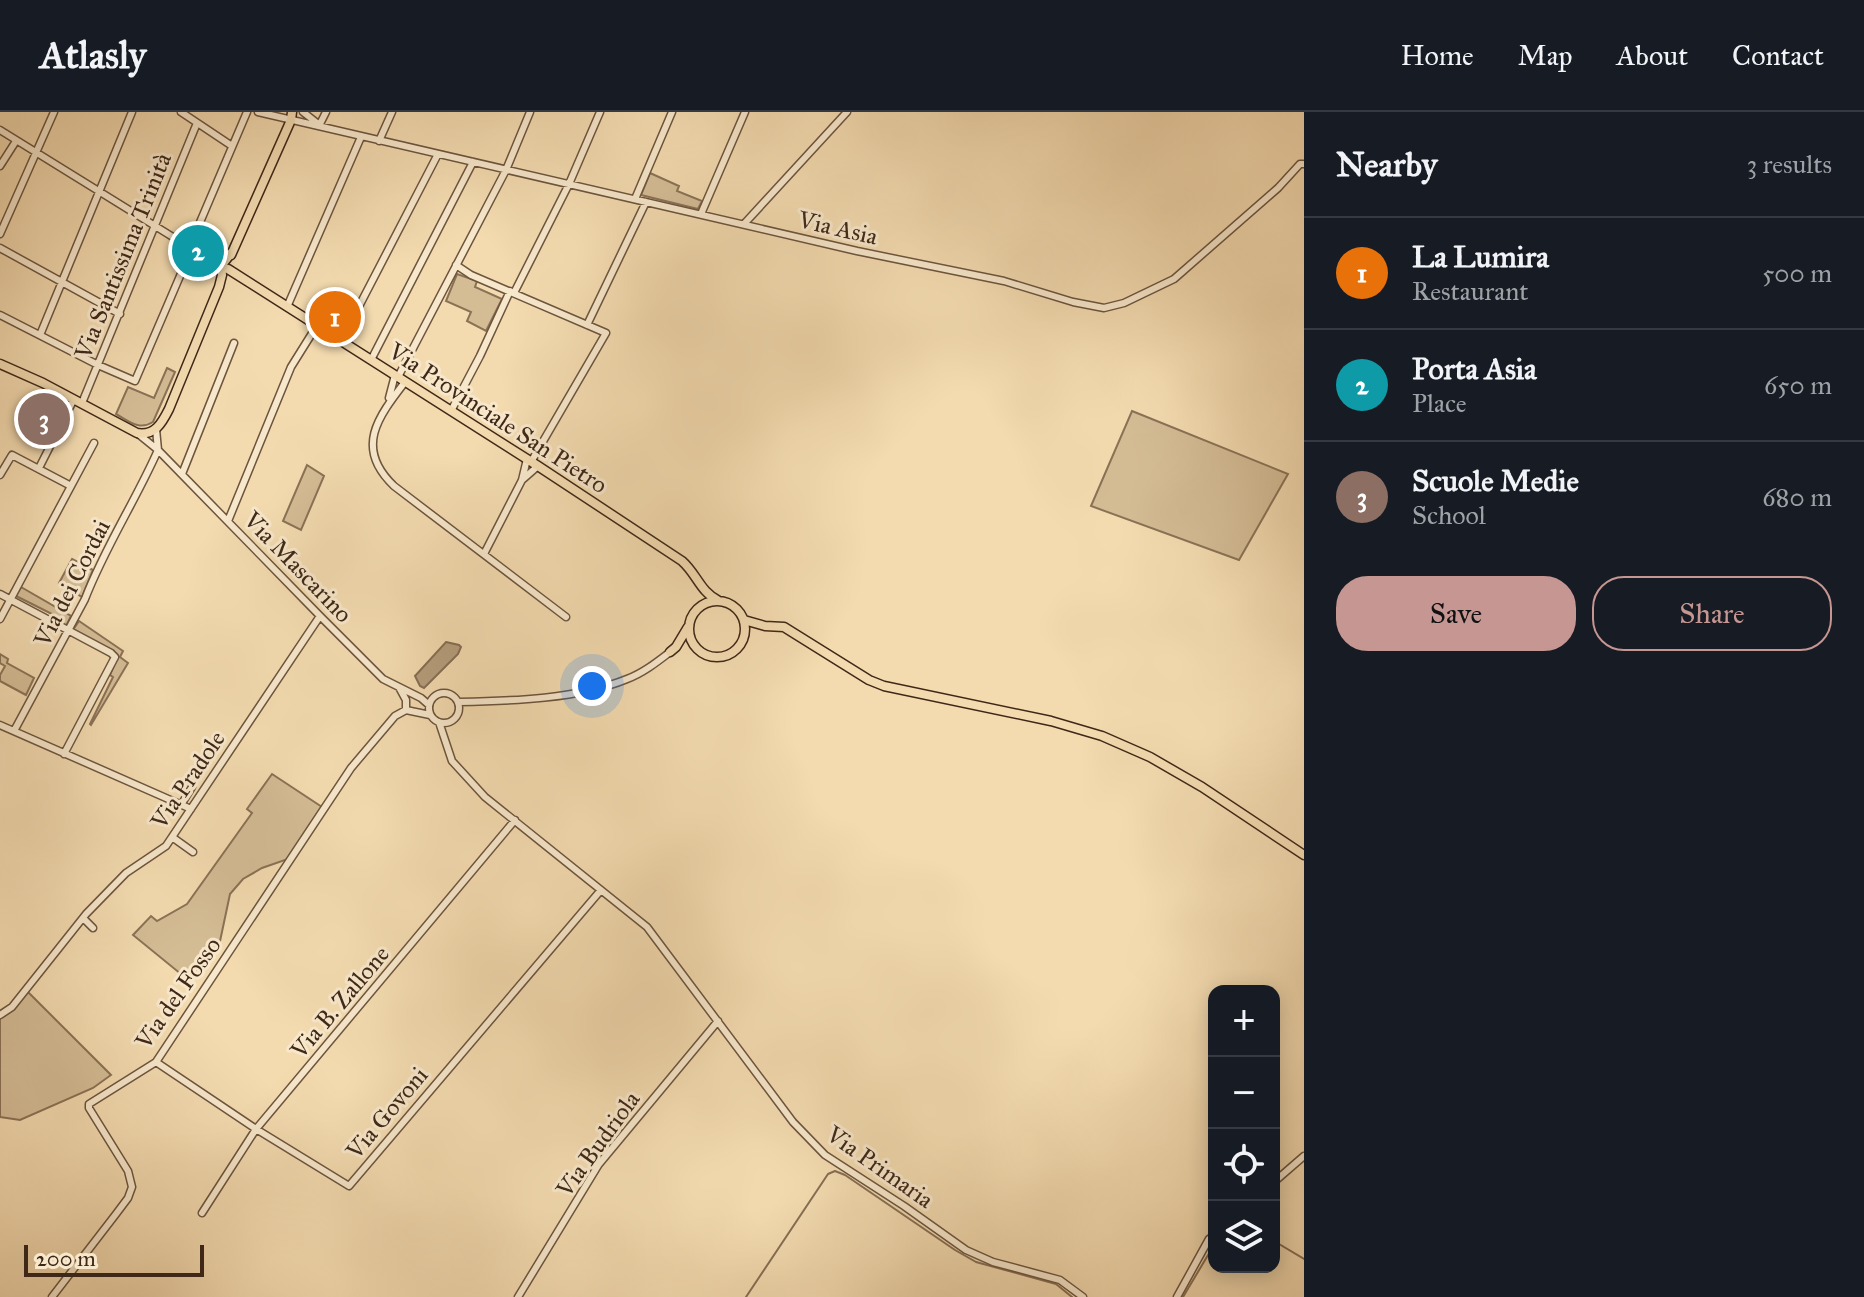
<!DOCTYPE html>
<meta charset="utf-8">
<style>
:root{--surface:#171b24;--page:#20242c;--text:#f1f3f6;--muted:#9ea1a6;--line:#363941;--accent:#c59692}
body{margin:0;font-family:"IM FELL Great Primer",serif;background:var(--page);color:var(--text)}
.controls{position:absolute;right:24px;bottom:24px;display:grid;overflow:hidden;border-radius:16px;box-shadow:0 4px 20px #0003}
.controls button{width:72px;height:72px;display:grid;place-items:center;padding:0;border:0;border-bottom:2px solid var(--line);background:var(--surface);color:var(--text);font:40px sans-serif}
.scale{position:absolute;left:24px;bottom:20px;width:180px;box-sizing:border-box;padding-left:8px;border:4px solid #3f2818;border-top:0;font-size:22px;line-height:28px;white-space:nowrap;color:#3f2818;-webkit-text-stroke:6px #f7e7cb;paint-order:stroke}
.you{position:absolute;left:592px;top:574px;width:28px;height:28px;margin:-20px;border:6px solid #fff;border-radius:50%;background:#1a73e8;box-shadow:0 0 0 12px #1a73e833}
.badge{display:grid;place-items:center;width:52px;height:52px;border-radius:50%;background:var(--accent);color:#fff;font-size:26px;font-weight:700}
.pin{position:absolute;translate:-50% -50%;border:4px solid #fff;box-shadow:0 2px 8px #0006}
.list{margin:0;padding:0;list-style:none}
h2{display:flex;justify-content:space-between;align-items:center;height:104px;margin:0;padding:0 32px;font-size:34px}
h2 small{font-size:26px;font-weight:400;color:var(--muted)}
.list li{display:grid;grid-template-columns:52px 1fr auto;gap:24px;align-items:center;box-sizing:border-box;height:112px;padding:0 32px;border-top:2px solid var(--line)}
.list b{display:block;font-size:30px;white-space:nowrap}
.list p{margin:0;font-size:26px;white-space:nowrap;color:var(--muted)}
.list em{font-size:26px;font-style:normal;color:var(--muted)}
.actions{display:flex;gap:16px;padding:24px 32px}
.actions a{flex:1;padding:18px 0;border:2px solid var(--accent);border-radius:32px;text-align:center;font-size:28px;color:var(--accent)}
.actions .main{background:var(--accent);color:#111}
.icon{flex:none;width:44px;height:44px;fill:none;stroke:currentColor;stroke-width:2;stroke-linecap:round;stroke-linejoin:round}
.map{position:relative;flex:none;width:1304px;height:1185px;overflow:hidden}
header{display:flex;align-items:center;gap:48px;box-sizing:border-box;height:112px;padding:0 40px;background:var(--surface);border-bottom:2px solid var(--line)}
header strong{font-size:38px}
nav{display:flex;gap:44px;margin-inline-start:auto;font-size:28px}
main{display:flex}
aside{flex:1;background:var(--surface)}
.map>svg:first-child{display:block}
</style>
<header>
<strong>Atlasly</strong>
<nav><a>Home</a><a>Map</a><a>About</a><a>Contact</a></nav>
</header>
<main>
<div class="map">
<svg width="1304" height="1185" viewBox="0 0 1304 1185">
<rect width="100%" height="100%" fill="#f3daaf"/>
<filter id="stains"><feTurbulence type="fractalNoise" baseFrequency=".0025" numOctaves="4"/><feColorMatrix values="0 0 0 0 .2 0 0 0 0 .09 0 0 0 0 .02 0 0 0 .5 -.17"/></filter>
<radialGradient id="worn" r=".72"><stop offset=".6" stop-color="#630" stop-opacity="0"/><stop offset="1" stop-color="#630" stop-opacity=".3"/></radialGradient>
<path fill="#d4bc95" stroke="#8a7256" stroke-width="2" d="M 650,61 L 679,74 L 677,79 L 702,89 L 698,97 L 641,83 Z
M 457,162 L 477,169 L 475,175 L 502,187 L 486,219 L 467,209 L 471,200 L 446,189 Z
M 167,256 L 175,260 L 153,310 C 139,319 129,309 116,302 L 128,275 L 154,286 Z
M 1132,299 L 1288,362 L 1239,448 L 1091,394 Z
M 307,353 L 324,364 L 301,418 L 283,409 Z
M 72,447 L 93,458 L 82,485 L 59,471 Z
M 21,475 L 71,504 L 66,514 L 52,508 L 54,503 L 16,484 Z
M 79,509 L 123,539 L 120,545 L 128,551 L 91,613 L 90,612 L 113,565 L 110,563 L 117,546 L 73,518 Z
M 0,542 L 8,547 L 7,551 L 34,566 L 26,583 L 0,569 L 0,563 L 5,554 L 0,551 Z
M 272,662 L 322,695 L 288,747 L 262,756 L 243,767 L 230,782 L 219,834 L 187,867 L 133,823 L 151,804 L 157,809 L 187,792 L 252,701 L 247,697 Z
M 27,879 L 111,963 L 93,976 L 20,1008 L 0,1005 L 0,906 Z"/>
<path fill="#b69d7c" stroke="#866e54" stroke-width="2" d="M 446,530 L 459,533 L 461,535 L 458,542 L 424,576 L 420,574 L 415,564 Z"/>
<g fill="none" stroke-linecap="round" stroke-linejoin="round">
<path stroke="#866e54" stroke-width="2" d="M 1274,1129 L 1304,1147
M 746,1185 L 828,1062 L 835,1059 L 845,1063 L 955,1138 L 976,1150 L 1056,1172 L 1072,1185
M 1183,1185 L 1214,1133"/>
<defs>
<path id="minor" d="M 181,0 L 232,34
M 258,0 L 857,139 L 1004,169 L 1073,190 L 1104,196 L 1124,191 L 1174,167 L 1278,76 L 1300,52 L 1304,52
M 303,0 L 317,11
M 319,14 L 326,0
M 0,18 L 189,135 L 193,131 L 203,135 L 208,141 L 205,146 L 199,149 L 191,146 L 188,140 L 189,135
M 379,29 L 392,0
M 0,54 L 16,29
M 635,87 L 672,0
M 701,102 L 745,0
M 744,112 L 847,0
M 0,122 L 54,0
M 193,131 L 195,122 L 247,0
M 0,136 L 120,202
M 207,138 L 218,147 L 221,154
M 202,148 L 225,155
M 456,153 L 471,163 L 606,221 L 531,350
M 514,181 L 569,72 L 600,0
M 287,195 L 361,25
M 0,203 L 98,253 L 135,269 L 189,143
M 587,213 L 646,90
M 40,223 L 132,0
M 341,229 L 438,42
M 371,248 L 473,50
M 398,265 L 506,58 L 530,0
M 405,270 C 378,305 354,336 394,374 L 566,505
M 389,286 L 395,263
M 82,291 L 197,11
M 451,299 L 480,244 L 510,179
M 156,317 L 158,338
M 137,321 L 158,338 L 320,504 L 383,567 L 421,586 L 429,593
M 527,347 L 522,368 L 538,354
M 39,356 L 74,287
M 182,362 L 234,231
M 0,363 L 12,343 L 71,374
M 228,409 L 291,255 L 316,215
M 484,442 L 522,368
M 0,482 L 111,541 L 115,545 L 64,642
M 0,507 L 94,331
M 400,577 L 406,588 L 406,598
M429 596a15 15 0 1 1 30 0a15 15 0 1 1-30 0Z
M 459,590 C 512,589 578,587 627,567 C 643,561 657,550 670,540
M 439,610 L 452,649 L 485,685 L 647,815 L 793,1010 L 825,1043 L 904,1094 L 966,1138 L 993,1150 L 1060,1168 L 1083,1185
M 0,613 L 191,697
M 14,619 L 85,487 C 105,435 136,388 158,338
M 181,693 L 192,675
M 172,725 L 193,740
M 83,806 L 93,816
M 0,903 L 12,895 L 86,802 L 126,761 L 166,734 L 320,504
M 156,950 L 256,1017 L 349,1074 L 601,778
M 1274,1070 L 1304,1044
M 202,1101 L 256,1017 L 515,708
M 52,1185 L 116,1102 L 128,1086 L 132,1075 L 128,1059 L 89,996 L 89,992 L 156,950 L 351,656 L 395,604 L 406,598 L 430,603
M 518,1185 L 599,1052 L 718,909
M 1177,1185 L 1209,1127 L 1214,1123"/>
<path id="major" d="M 231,143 L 291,8 L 292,0
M 228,157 L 538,354 L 682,449 C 697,462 700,480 719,489
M 0,252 L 43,271 L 137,321 C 155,324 162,311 169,297 L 219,175 L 222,163 L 221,154 L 232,140
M689 517a28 28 0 1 1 56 0a28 28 0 1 1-56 0Z
M 744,508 L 765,514 L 784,515 L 869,568 L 884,574 L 1051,609 L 1102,624 L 1150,645 L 1202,675 L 1304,743
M 670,540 L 676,535 L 688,515"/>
</defs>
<use href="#minor" stroke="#6c543e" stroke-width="9"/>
<use href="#major" stroke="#3f2818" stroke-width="11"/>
<use href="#minor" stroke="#f7e7cb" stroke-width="6"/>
<use href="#major" stroke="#f3daaf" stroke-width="8"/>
</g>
<g text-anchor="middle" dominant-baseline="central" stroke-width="6" stroke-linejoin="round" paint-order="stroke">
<g font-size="24" fill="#3f2818" stroke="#f7e7cb">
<text transform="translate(838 116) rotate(13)">Via Asia</text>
<text transform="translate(123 144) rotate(-68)">Via Santissima Trinità</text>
<text transform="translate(498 306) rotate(33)">Via Provinciale San Pietro</text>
<text transform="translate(298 455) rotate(46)">Via Mascarino</text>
<text transform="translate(72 471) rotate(-63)">Via dei Cordai</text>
<text transform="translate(188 668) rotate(-56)">Via Pradole</text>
<text transform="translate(178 881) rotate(-55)">Via del Fosso</text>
<text transform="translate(340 890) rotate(-50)">Via B. Zallone</text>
<text transform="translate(387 1001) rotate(-50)">Via Govoni</text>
<text transform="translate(598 1032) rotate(-54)">Via Budriola</text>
<text transform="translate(880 1055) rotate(35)">Via Primaria</text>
</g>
</g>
<rect width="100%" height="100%" filter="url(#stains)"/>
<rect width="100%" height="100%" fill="url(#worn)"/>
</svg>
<div class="controls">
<button>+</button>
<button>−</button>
<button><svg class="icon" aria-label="locate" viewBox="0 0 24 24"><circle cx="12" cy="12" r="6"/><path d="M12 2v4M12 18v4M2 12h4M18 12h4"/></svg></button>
<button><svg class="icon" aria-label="layers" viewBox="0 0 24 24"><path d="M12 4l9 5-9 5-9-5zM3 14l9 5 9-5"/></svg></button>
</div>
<div class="scale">200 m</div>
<div class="you"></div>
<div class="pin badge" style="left:335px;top:205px;background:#e8710a">1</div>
<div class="pin badge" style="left:198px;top:139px;background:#0f9aa8">2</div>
<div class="pin badge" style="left:44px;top:307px;background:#8d6e63">3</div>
</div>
<aside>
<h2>Nearby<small>3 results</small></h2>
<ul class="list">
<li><span class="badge" style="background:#e8710a">1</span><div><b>La Lumira</b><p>Restaurant</p></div><em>500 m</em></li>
<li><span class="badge" style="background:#0f9aa8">2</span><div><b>Porta Asia</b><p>Place</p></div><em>650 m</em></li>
<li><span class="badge" style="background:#8d6e63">3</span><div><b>Scuole Medie</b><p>School</p></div><em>680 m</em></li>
</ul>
<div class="actions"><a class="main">Save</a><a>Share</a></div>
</aside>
</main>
